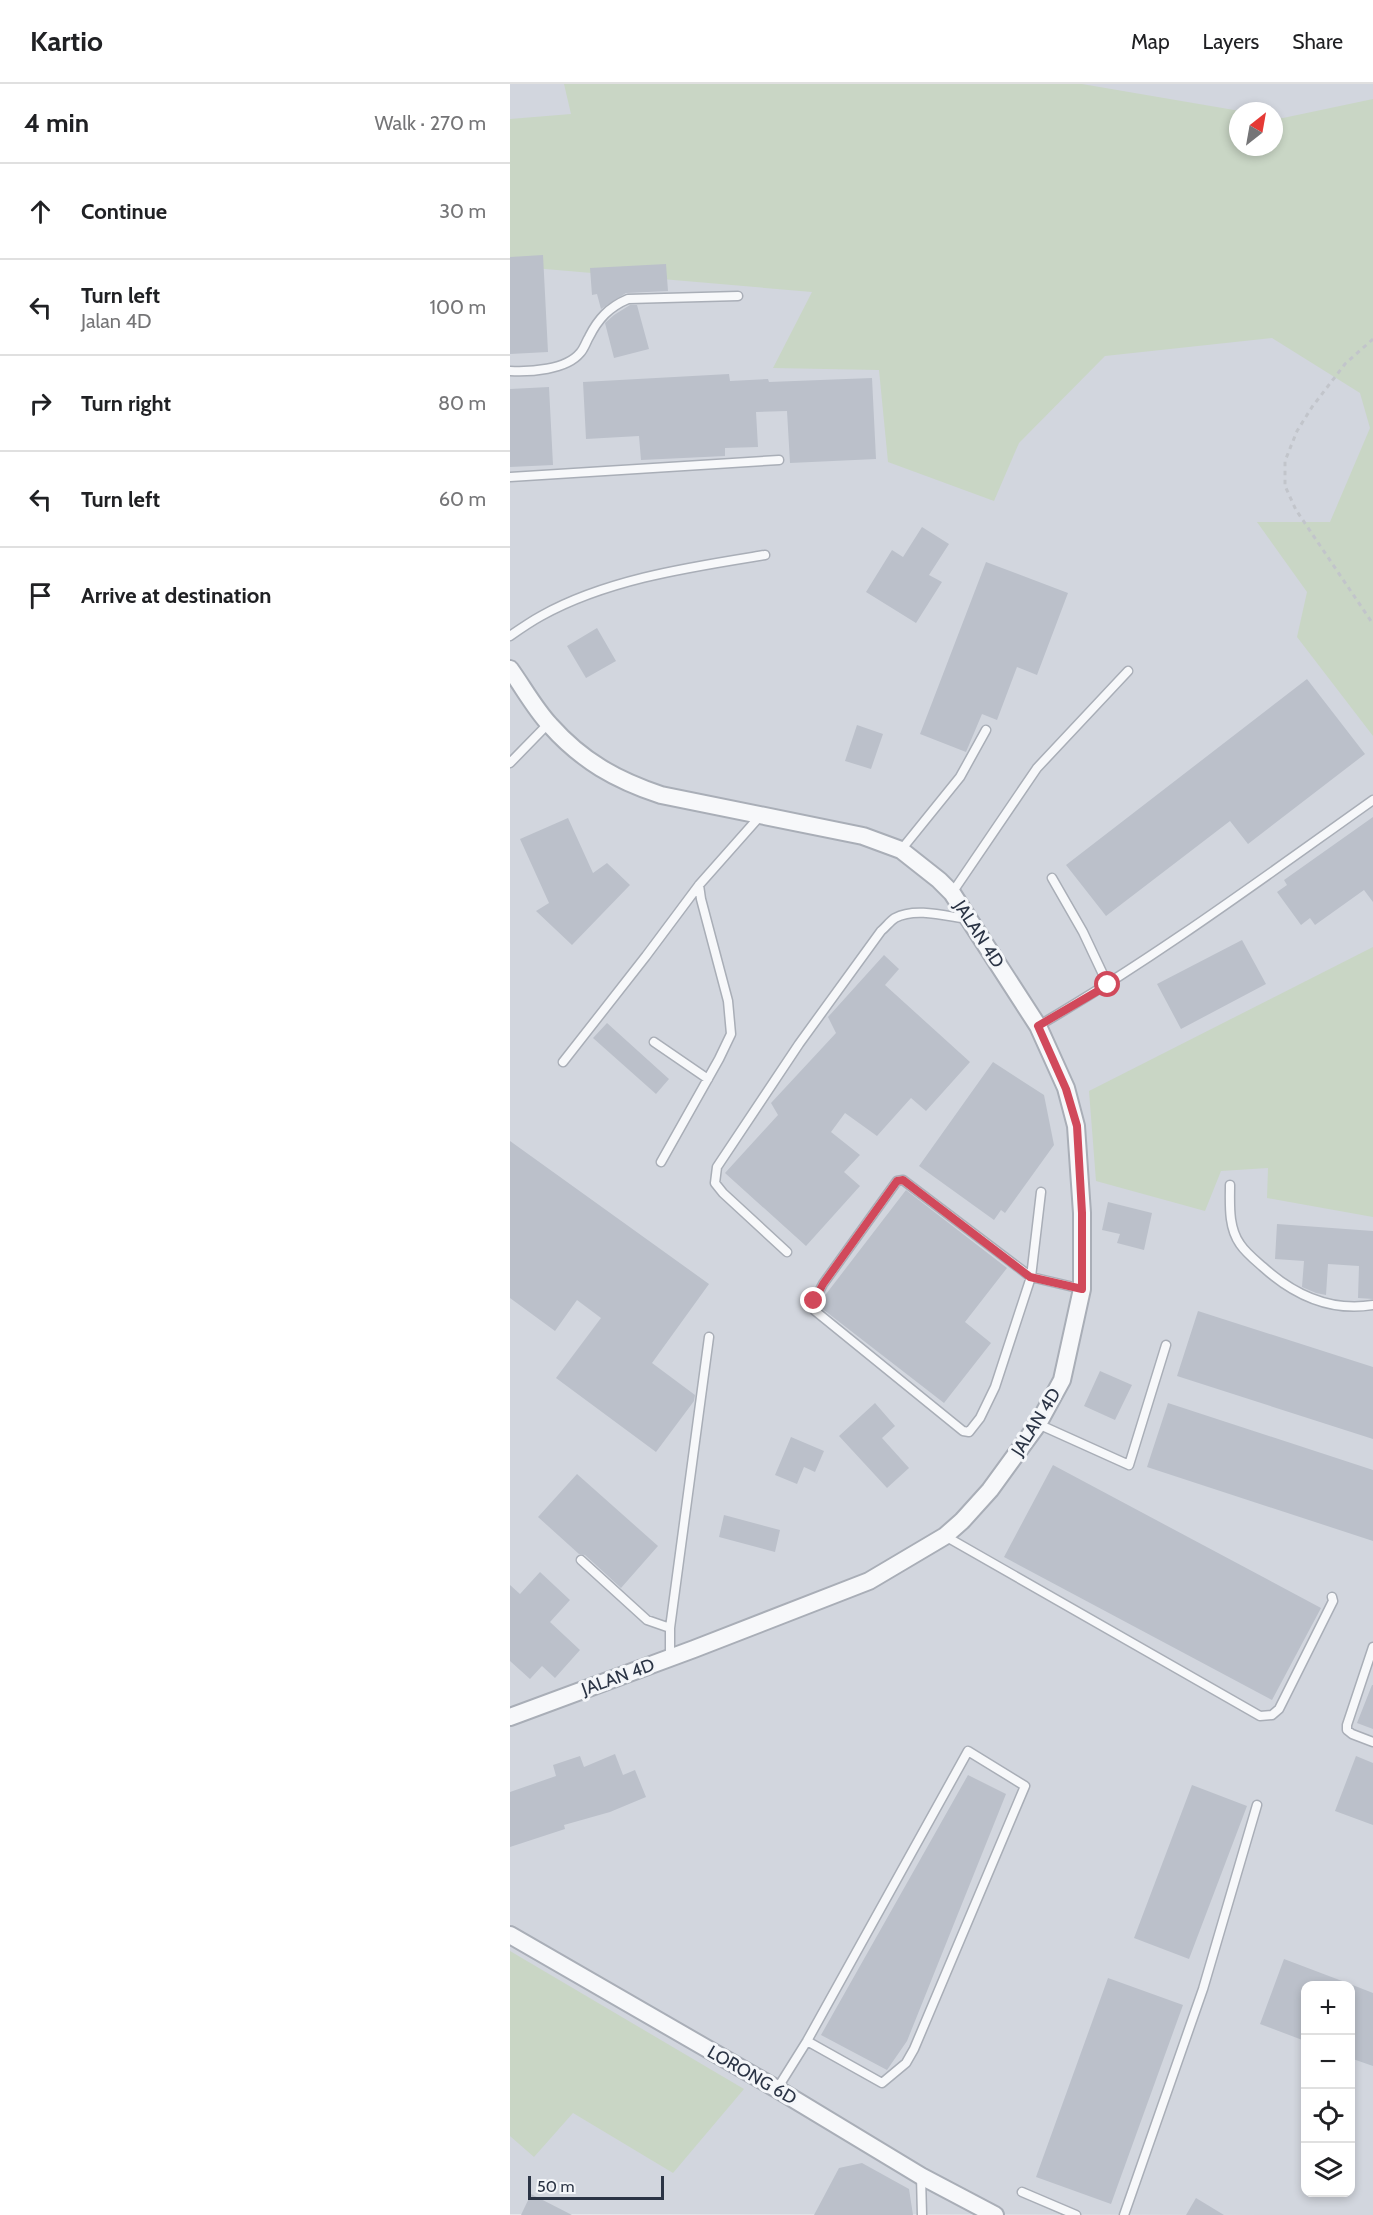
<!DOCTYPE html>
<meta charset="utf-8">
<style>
:root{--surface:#fff;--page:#f2f2f2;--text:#202124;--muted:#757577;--line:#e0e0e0}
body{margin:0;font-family:Cabin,sans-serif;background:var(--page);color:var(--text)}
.controls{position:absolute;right:18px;bottom:18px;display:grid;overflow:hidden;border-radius:12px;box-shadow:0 3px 9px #0003}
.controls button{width:54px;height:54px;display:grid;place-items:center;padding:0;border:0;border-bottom:2px solid var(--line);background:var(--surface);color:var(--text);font:30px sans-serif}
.compass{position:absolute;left:719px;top:18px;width:54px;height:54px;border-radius:50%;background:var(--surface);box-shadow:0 3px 9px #0003;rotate:31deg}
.scale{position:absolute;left:18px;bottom:15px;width:136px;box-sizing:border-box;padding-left:6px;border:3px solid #2b3445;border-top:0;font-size:16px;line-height:21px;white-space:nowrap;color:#2b3445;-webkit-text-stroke:4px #f4f6f9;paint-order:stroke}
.stop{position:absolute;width:18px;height:18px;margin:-14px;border:4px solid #d1495b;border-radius:50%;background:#fff}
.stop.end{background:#d1495b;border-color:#fff;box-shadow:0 2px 6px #0008}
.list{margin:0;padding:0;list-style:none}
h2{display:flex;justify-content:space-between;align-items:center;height:78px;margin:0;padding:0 24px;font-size:26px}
h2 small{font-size:20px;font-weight:400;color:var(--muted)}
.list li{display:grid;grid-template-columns:39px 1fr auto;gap:18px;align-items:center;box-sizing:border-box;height:96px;padding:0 24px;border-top:2px solid var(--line)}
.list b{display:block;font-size:22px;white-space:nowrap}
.list p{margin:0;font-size:20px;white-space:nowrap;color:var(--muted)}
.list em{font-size:20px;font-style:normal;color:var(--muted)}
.icon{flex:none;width:33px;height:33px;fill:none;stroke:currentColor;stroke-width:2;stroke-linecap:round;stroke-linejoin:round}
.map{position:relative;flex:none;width:863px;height:2131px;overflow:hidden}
header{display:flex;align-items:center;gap:36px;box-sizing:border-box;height:84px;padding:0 30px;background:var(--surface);border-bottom:2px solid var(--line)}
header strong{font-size:28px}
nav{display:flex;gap:33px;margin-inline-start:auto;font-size:21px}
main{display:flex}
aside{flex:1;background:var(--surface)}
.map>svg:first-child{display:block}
</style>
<header>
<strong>Kartio</strong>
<nav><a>Map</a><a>Layers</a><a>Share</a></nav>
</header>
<main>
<aside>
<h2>4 min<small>Walk · 270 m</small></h2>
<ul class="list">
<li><svg class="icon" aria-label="ahead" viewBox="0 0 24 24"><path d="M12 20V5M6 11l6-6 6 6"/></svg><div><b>Continue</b></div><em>30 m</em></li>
<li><svg class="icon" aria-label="left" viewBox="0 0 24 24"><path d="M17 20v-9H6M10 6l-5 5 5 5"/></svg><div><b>Turn left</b><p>Jalan 4D</p></div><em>100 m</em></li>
<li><svg class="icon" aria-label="right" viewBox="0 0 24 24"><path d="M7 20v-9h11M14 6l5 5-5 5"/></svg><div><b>Turn right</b></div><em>80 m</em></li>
<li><svg class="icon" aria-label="left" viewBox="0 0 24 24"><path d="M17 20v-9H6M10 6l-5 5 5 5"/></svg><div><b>Turn left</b></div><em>60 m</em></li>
<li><svg class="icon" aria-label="arrive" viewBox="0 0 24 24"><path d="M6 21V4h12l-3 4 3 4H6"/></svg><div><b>Arrive at destination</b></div></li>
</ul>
</aside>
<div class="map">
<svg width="863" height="2131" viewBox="0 0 863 2131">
<rect width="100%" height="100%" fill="#e4e7ec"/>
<path fill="#d2d6de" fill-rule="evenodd" d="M 0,0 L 863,0 L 863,2131 L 0,2130 ZM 728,27 L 764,27 L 764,63 L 728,63 ZM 796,1902 L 840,1902 L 840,2108 L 796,2108 Z"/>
<path fill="#c9d6c5" d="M 54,0 L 572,0 L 730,27 L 728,63 L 764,63 L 764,33 L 773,34 L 863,15 L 863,652 L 787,553 L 797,508 L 747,438 L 820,438 L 860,344 L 850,309 L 762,254 L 595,272 L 509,359 L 484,417 L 378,378 L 369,286 L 263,284 L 302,208 L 0,182 L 0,35 L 61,30 Z
M 863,863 L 863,1133 L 757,1114 L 758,1084 L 711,1087 L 695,1127 L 586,1097 L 579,1007 Z
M 0,1867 L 234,2005 L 163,2089 L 63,2029 L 24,2073 L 0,2052 Z"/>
<path fill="#bbc0ca" d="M 33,171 L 38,268 L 0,270 L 0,173 Z
M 156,180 L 158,207 L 116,209 L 91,225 L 87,210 L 82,211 L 80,184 Z
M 120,221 L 127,221 L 139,265 L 104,274 L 95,239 L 104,231 Z
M 219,290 L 220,297 L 258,295 L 259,298 L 362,294 L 366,375 L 280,379 L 277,327 L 246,328 L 248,363 L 215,364 L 215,372 L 131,376 L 129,352 L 76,355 L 73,298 Z
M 39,303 L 43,381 L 0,383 L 0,305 Z
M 412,443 L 439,460 L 419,491 L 432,498 L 406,539 L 356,508 L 382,466 L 393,473 Z
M 476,478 L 558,509 L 527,591 L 507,583 L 487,636 L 472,630 L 456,668 L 410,650 Z
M 87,544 L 106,577 L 76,594 L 57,562 Z
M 797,595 L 855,670 L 738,760 L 720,737 L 596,832 L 556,781 Z
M 347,641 L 373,650 L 361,685 L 335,677 Z
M 863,733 L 863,818 L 854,806 L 805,841 L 800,834 L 791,841 L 767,808 L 777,801 L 774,796 Z
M 58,734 L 83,789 L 97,779 L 120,801 L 62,861 L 26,827 L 39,819 L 10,755 Z
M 732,856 L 756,900 L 671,945 L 647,900 Z
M 374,871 L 389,885 L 375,901 L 460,978 L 416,1027 L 401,1014 L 367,1052 L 335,1029 L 321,1048 L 350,1071 L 334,1088 L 350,1102 L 296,1162 L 215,1089 L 268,1031 L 261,1019 L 326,949 L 318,933 Z
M 97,939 L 159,995 L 146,1010 L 83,954 Z
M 483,978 L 534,1011 L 544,1061 L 495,1129 L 491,1126 L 484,1136 L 409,1082 Z
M 0,1057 L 199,1200 L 142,1279 L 185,1311 L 184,1317 L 146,1368 L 46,1294 L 91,1234 L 67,1216 L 45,1247 L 0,1214 Z
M 396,1106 L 497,1184 L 455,1238 L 481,1259 L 434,1319 L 310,1223 L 313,1214 Z
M 598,1118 L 642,1129 L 634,1166 L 607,1159 L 610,1150 L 592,1146 Z
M 767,1140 L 863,1147 L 863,1215 L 848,1214 L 849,1182 L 818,1180 L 816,1211 L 806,1209 L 792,1203 L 794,1177 L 765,1175 Z
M 688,1227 L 863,1283 L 863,1355 L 667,1292 Z
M 590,1287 L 622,1301 L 605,1336 L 574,1322 Z
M 365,1319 L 385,1342 L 372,1354 L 399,1384 L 377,1404 L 329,1352 Z
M 658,1319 L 863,1386 L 863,1457 L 637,1383 Z
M 281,1353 L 314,1367 L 305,1388 L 294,1383 L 287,1400 L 265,1391 Z
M 543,1381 L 811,1524 L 762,1616 L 494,1473 Z
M 67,1390 L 148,1462 L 111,1504 L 75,1471 L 69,1470 L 28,1433 Z
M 214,1431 L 270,1446 L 265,1468 L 209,1453 Z
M 30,1488 L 60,1516 L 40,1538 L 70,1566 L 45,1594 L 32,1582 L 20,1595 L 0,1577 L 0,1501 L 10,1510 Z
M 862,1601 L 863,1601 L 863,1645 L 847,1639 Z
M 105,1670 L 113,1691 L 125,1686 L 136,1713 L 100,1728 L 54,1741 L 55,1745 L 0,1763 L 0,1708 L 46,1692 L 43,1681 L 70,1672 L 74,1683 Z
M 846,1672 L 863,1679 L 863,1741 L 825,1727 Z
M 458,1691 L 496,1710 L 397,1957 L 377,1986 L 311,1951 Z
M 682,1701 L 737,1722 L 679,1875 L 624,1854 Z
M 774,1875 L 840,1900 L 795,1902 L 795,1957 L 750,1940 Z
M 598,1894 L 673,1921 L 601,2120 L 526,2093 Z
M 840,1900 L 863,1909 L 863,1982 L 840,1974 Z
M 352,2079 L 399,2105 L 403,2131 L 304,2131 L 329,2084 Z
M 21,2110 L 62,2131 L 11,2131 Z
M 686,2114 L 714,2131 L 676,2131 Z"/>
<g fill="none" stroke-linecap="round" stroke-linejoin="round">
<defs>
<path id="service" d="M 0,287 C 20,288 56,286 70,269 C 74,265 76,258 79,253 C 88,235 99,223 118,215 L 228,212
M 0,393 L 269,376
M 0,552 C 10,545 20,538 31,532 C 97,495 181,483 255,471
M 0,679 L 38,640
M 391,766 L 450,693 L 476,646
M 542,794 L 573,848 L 598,901
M 442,809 L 527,684 L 618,587
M 528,942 C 645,874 753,794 863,716
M 144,958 L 198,995
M 53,978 L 136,872 L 189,801 L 251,731
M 151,1078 L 209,975 L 221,950 L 218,917 L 191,815 L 189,801
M 720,1101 C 720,1120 718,1143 730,1160 C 736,1169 745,1176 753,1183 C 784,1211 820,1228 863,1221
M 531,1108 L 521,1193 L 485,1303 L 470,1334 L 459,1348 L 453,1347 L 304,1226 L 304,1217 L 313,1200 L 387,1097 L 393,1096 L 521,1193 L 572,1205
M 277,1168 L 213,1109 L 205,1099 L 207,1083 L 289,960 L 371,847 C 376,843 380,837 385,834 C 405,823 436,832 457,835
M 528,1340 L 619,1381 L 656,1261
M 435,1452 L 750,1632 L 762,1631 L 769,1625 L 823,1517 L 822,1513
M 71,1476 L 137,1536 L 160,1544
M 863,1563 L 837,1641 L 837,1646 L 842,1650 L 863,1658
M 160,1574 L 160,1544 L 199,1253
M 267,2005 L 297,1957 L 458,1667 L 515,1702 L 404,1965 L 396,1979 L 372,1999 L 297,1957
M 411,2092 L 412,2131
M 512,2108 L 566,2131
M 614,2131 L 693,1905 L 747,1721"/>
<path id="minor" d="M 0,585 C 13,603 25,625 40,641 C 72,677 106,696 151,711 L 353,752 L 391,766 L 429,796 L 442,809 L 528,942 L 556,1004 L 566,1042 L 572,1129 L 572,1205 L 552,1296 L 528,1340 L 480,1406 L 452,1437 L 435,1452 L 359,1497 L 184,1565 L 0,1633
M 0,1851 L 267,2005 L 411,2092 L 485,2131"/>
</defs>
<use href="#service" stroke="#a9aeb7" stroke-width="11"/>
<use href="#minor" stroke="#a9aeb7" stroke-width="20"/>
<path stroke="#c2c5cb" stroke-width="3" stroke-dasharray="4.5 4.5" stroke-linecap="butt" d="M 863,255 L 835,280 L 802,323 L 787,347 L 775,377 L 775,402 L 786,426 L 863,540"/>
<use href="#service" stroke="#f7f8fa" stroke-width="8"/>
<use href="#minor" stroke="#f7f8fa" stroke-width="16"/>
</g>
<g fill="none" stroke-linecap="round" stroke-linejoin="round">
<path stroke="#d1495b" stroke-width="8" d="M 304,1217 L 313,1200 L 387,1097 L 393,1096 L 520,1193 L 572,1205 L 572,1129 L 567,1042 L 556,1005 L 528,942 L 598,901"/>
</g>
<g text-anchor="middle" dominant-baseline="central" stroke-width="6" stroke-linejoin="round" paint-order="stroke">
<g font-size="18" fill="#2b3445" stroke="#f4f6f9">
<text transform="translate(469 850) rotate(57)">JALAN 4D</text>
<text transform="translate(526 1338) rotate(-58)">JALAN 4D</text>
<text transform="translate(108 1593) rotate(-20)">JALAN 4D</text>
<text transform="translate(242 1991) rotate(30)">LORONG 6D</text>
</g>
</g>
</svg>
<div class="controls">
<button>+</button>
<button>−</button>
<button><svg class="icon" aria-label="locate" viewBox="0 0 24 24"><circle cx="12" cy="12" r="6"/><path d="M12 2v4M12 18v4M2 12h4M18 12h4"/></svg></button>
<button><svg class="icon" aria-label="layers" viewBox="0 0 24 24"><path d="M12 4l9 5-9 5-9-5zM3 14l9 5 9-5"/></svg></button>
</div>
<svg class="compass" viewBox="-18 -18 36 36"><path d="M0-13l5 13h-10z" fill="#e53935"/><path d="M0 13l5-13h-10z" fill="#757577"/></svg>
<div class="scale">50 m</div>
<div class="stop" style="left:598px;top:901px"></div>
<div class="stop end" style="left:304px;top:1217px"></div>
</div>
</main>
